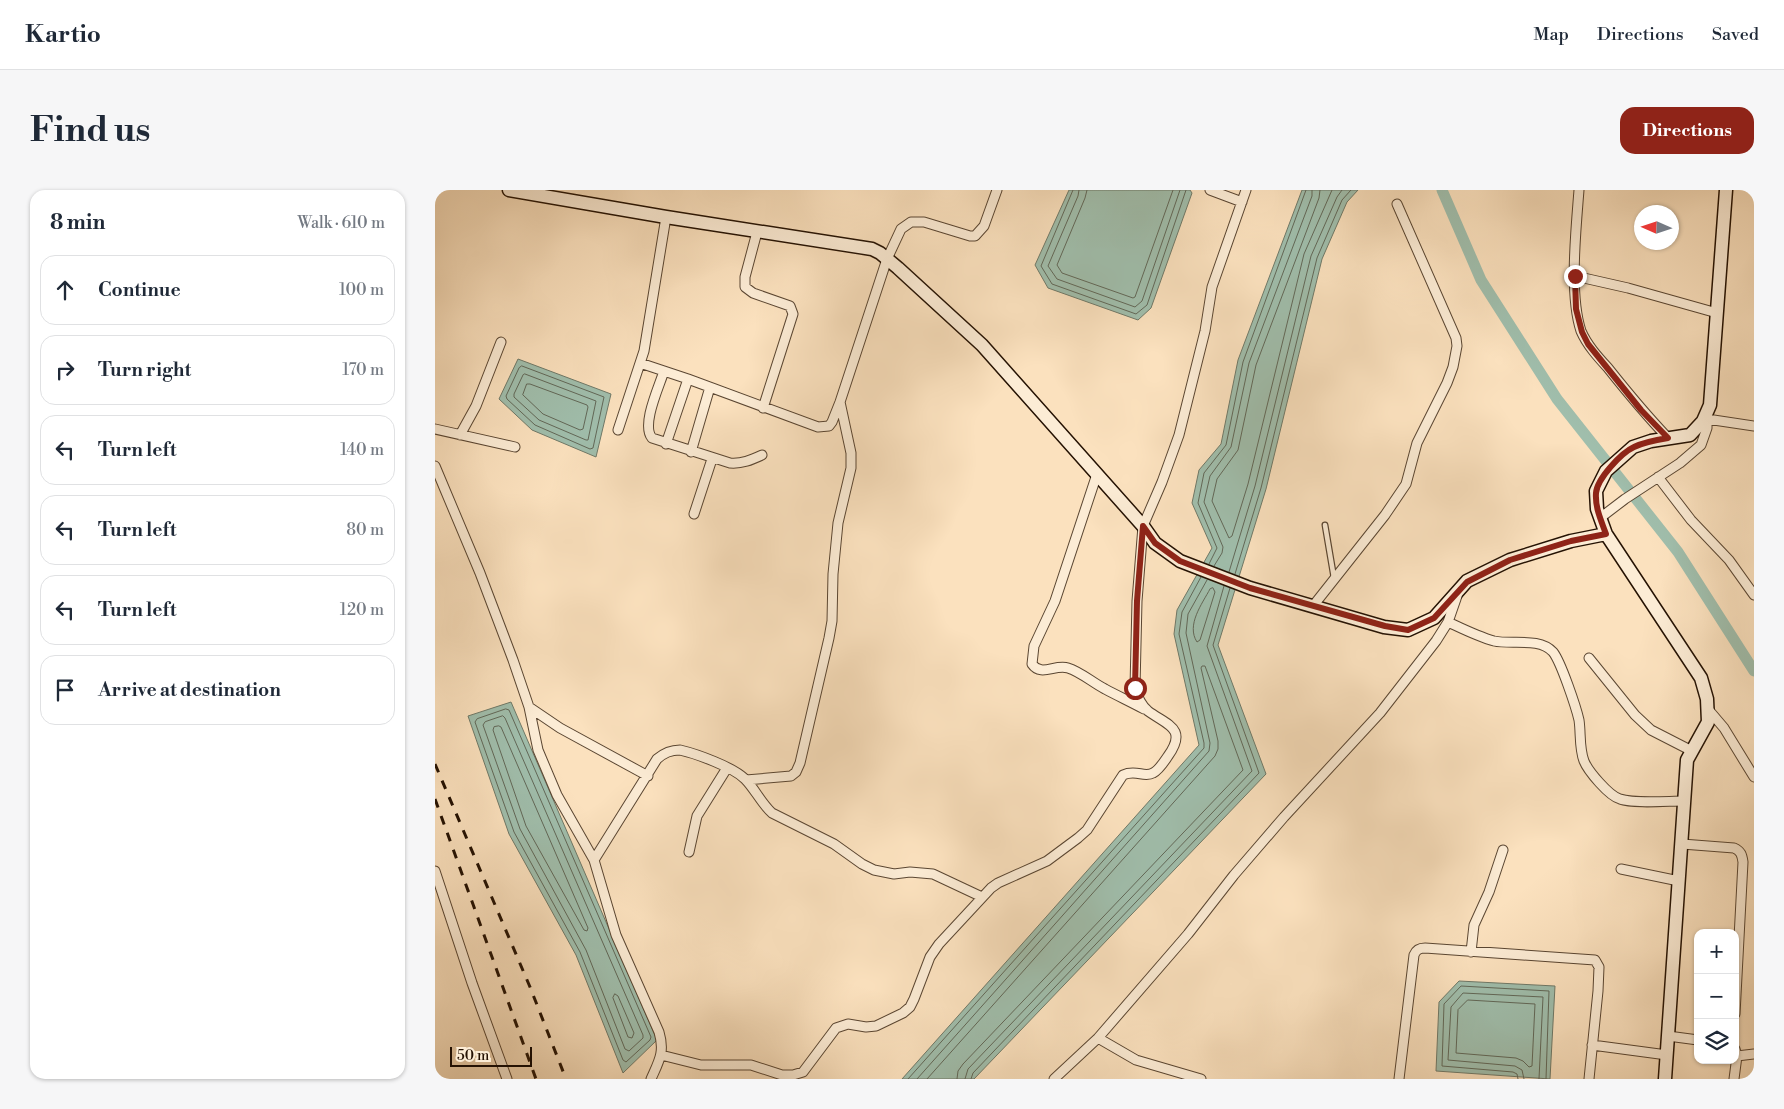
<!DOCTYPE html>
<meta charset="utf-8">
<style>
:root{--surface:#fff;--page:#f6f6f7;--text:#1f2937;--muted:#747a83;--line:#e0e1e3;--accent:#8f2418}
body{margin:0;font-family:"Libre Bodoni",serif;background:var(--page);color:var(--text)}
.controls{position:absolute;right:15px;bottom:15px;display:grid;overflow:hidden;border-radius:10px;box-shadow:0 1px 4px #0004}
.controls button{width:45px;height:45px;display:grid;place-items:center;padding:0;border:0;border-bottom:1px solid var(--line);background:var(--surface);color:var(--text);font:25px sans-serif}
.compass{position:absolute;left:1199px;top:15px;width:45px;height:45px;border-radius:50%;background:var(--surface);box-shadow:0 1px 4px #0004;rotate:273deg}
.scale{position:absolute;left:15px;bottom:12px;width:82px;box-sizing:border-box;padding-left:5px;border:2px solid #251203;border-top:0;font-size:14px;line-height:18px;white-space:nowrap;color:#251203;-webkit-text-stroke:4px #fcecd5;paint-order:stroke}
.stop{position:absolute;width:15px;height:15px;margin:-11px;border:4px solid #8f2418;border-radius:50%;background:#fff}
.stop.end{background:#8f2418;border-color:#fff;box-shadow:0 1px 5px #0008}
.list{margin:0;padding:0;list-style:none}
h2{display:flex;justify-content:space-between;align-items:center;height:65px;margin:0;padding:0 20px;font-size:21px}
h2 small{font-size:16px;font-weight:400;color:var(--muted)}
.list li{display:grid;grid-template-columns:32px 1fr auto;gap:15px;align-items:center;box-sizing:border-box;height:70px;margin:0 10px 10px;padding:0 10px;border:1px solid var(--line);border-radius:15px}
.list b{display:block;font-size:19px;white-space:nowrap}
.list em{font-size:16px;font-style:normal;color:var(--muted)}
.icon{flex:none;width:28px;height:28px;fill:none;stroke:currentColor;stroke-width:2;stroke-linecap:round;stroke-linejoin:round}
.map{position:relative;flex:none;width:1319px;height:889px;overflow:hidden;border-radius:15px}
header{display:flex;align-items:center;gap:30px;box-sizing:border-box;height:70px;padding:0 25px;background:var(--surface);border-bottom:1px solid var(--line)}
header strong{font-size:24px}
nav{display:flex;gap:28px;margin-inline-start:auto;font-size:18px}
.intro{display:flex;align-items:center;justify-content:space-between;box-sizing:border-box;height:120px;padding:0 30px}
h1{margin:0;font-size:35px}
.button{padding:12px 22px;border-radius:15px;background:var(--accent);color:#fff;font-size:18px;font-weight:700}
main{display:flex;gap:30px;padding:0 30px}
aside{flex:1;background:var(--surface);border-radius:15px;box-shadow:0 1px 4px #0004}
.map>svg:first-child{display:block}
</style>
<header>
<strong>Kartio</strong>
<nav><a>Map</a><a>Directions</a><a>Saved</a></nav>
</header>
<div class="intro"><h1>Find us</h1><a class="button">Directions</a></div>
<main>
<aside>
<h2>8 min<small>Walk · 610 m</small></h2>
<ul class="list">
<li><svg class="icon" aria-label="ahead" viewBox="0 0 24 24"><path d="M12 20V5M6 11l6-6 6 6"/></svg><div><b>Continue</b></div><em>100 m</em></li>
<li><svg class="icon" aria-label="right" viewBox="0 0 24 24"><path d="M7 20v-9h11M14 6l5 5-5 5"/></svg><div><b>Turn right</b></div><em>170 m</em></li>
<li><svg class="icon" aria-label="left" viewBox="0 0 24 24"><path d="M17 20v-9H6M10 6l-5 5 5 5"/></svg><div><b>Turn left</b></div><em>140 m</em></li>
<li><svg class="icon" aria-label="left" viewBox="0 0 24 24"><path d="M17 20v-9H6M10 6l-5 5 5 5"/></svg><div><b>Turn left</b></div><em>80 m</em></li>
<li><svg class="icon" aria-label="left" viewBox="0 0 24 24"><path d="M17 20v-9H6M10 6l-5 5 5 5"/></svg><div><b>Turn left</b></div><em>120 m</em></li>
<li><svg class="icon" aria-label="arrive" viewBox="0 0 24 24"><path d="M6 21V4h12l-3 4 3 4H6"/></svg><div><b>Arrive at destination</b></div></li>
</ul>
</aside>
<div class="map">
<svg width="1319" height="889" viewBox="0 0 1319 889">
<rect width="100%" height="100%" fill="#fbe1be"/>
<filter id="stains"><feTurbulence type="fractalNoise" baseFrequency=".004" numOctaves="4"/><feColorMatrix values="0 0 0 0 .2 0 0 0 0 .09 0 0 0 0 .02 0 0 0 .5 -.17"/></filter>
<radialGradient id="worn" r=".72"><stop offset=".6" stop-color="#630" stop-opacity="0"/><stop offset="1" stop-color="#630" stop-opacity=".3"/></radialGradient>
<path fill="#a0beac" stroke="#6f7968" d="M 634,0 L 755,0 L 757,3 L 716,118 L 703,130 L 613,98 L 600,75 Z
M 867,0 L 923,0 L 912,12 L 887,69 L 831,299 L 783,455 L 831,584 L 539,889 L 467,889 L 764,555 L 739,444 L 742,420 L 777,358 L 757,313 L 764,280 L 786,254 L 803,170 Z
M 83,169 L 176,204 L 161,267 L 97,240 L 64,209 Z
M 76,512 L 222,850 L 188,883 L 141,765 L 74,644 L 33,526 Z
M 1024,791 L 1120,796 L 1115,889 L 1001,881 L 1004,812 Z"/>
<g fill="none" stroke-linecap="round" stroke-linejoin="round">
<path stroke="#626858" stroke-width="1" d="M 638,0 L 606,76 L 617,94 L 701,124 L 712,115 L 751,0
M 644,0 L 643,6 L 613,76 L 622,89 L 700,117 L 707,111 L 745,0
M 652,0 L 650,8 L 622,75 L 627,83 L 698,108 L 700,107 L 738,0
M 885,0 L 884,8 L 821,175 L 803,260 L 782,289 L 777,311 L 794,348 L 797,346 L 813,294 L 869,64 L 897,0
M 87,176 L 169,207 L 158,258 L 155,259 L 100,235 L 72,209 L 71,206 L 84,178 Z
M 90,184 L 161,211 L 153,250 L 151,250 L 104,230 L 79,207 L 79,204 L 88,185 Z
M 92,194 L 95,194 L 152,215 L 153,217 L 148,239 L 145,240 L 108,224 L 88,205 Z
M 774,374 L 782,358 L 763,313 L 769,283 L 791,255 L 808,172 L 871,0
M 779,376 L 787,363 L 788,357 L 769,312 L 775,286 L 796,257 L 814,173 L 877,6 L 877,0
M 794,382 L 820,296 L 876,66 L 902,7 L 907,0
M 800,384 L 826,298 L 882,68 L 907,10 L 916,0
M 778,398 L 780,402 L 765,450 L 762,452 C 751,435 767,414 775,399 Z
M 71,519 L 74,520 L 216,847 L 215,850 L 191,872 L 188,870 L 145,762 L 79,642 L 40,532 L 42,529 Z
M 68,526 L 70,528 L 208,845 L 208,848 L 194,861 L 190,859 L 151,760 L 85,639 L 48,535 L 50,532 Z
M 64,536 L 66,537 L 153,738 L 152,741 L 149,740 L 91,636 L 58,540 L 59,537 Z
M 180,804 L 183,806 L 199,843 L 197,848 L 193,847 L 178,808 Z
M 1033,810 L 1100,814 L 1097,876 L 1094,877 L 1088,871 L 1081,868 L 1021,863 L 1023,820 Z
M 473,889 L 769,558 L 769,553 L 744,444 L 747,422 L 766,387
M 482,889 L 774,561 L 775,553 L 751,443 L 753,424 L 772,390
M 492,889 L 780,566 L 783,559 L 783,551 L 766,478 L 767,476 L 770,476 L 808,580 L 528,874 L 523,881 L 522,889
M 530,889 L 533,879 L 817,581 L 772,456 L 789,396
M 536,889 L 538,883 L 824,583 L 778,455 L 795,398
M 1083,889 L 1082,884 L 1078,882 L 1007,876 L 1009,814 L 1026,796 L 1114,801 L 1111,889
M 1089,889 L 1087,880 L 1080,876 L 1013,870 L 1016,817 L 1028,803 L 1108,807 L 1104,889"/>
<path stroke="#a0beac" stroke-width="11" d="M 1007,0 L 1046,90 L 1122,209 L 1243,362 L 1319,481"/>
<defs>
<path id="service" d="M 890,335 L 899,388"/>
<path id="minor" d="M 775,0 L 807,12
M 1144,0 C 1141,39 1134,105 1146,141 C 1152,155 1163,167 1173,178 C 1192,202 1212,226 1233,248
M 322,42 L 310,87 L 310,97 L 318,103 L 355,116 L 358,124 L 328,218
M 1140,86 L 1193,98 L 1282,123
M 205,173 L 253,189 L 383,237 L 394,236 L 397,232 L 405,212 L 452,69 L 466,39 L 476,32 L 489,32 L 535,46 L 540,46 L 549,36 L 562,0
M 229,181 C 224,197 206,235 217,248 L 295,273 C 307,274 316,270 327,265
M 1272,229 L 1319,236
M 0,239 L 80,257
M 183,240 L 209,161 L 231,27
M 25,245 L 41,216 L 66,152
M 231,254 L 253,189
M 256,262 L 275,197
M 0,276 L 45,383 L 78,470 L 94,517 L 103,560 L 122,605 L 159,670 L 181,745 L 224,842 C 230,862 224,871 216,889
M 662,284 L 620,411 L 599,456 L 597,474 C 606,487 620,474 633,478 C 646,482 658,493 670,499 C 683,506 696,512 709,519
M 1223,287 L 1256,330 L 1294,370 L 1319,405
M 259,324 L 277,269
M 1165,328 L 1190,309 L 1245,273 L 1266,255 L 1272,238 L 1272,224
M 878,416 L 950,325 L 971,294 L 982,253 L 1012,193 L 1018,177 L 1022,156 L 1021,148 L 962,14
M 1013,432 C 1028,439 1044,447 1059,451 C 1077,455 1104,447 1118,462 C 1126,472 1141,517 1144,530 C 1146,543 1144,558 1149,571 C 1153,581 1174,606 1185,609 C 1199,614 1233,611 1249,611
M 1154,468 L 1200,525 L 1216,540 L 1257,561
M 94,517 L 125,538 L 213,586
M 1272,518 L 1289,538 L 1319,587
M 311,590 L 356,586 L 361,582 L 365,573 L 394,448 L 397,431 L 398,384 L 403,333 L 416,278 L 416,263 L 405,212
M 1247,654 L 1299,658 C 1306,661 1307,665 1308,672 L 1300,824
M 254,662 L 262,626 L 292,578
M 159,670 L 222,569 C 229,563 235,560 245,560 C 262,564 298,577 310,589 C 320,599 326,613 337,623 L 399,654 L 427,674 L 439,680 L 459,684 L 475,682 L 498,684 L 547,707
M 1186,679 L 1244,691
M 0,681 L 37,793 L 72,889
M 1036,762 L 1039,735 L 1054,702 L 1068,660
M 1233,846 L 1263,850
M 663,848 L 701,870 L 766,889
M 1157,855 L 1232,865
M 226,865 L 266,875 L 316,875 L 347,885 L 358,885 L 368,882 L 401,838 L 413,834 L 431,837 L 441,836 L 468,823 L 475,817 L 479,809 L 495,767 L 504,754 L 556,698 L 563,693 L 612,671 L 643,648 L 652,640 L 688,585 C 701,579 709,588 718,583 C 724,580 729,572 733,566 C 753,538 732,535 713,521 C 706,515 702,506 700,497 L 702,411 L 708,336 L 727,292 L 744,245 L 770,141 L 777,97 L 811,0
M 1302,866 L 1319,864
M 619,889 L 663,848 L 753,744 L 799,685 L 849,627 L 945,523 L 1001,451 L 1013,432 L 1022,406
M 964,889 L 979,765 C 981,760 984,758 990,758 L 1160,770 L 1164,777 L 1163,801 L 1154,889
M 1299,889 L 1302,866 L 1300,859"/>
<path id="secondary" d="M 74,0 L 231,27 L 437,59 L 445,63 L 463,78 L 547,155 L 708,336 L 720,353 L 745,371 L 815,398 L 949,437 L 973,440 L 999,428 L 1032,391 L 1075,370 L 1136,351 L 1171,344
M 1230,889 L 1252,570 L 1273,532 L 1272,509 L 1266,488 L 1171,344 L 1162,319 L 1161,301 L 1171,281 L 1198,257 L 1216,251 L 1255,245 L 1268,231 L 1275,215 L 1291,0"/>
</defs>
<use href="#service" stroke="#5a4632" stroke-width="7"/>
<use href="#minor" stroke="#5a4632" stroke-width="11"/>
<use href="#secondary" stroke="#251203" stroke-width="15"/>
<use href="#service" stroke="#fcecd5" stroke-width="4.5"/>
<use href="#minor" stroke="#fcecd5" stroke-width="9"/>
<use href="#secondary" stroke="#fcecd5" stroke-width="12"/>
<path stroke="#251203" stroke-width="3" stroke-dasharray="9 9" stroke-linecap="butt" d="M 0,574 L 95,797 L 131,889
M 0,609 L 101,889"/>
</g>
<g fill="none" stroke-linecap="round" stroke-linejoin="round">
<path stroke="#8f2418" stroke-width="6" d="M 700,498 L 702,411 L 708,336 L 720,353 L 745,371 L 815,398 L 950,436 L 973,440 L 999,428 L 1032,392 L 1075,370 L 1136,351 L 1171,344 C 1166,330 1160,318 1161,303 C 1162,289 1186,263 1199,257 C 1209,252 1221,250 1233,248 L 1206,220 L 1153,154 L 1147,142 L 1141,119 L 1140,86"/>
</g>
<rect width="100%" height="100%" filter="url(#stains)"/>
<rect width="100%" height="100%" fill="url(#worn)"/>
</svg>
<div class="controls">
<button>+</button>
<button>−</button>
<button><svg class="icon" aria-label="layers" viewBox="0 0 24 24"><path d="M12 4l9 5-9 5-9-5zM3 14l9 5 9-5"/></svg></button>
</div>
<svg class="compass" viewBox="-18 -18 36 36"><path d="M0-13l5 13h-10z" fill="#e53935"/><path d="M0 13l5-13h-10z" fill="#747a83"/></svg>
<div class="scale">50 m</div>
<div class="stop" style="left:700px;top:498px"></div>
<div class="stop end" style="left:1140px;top:86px"></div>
</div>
</main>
